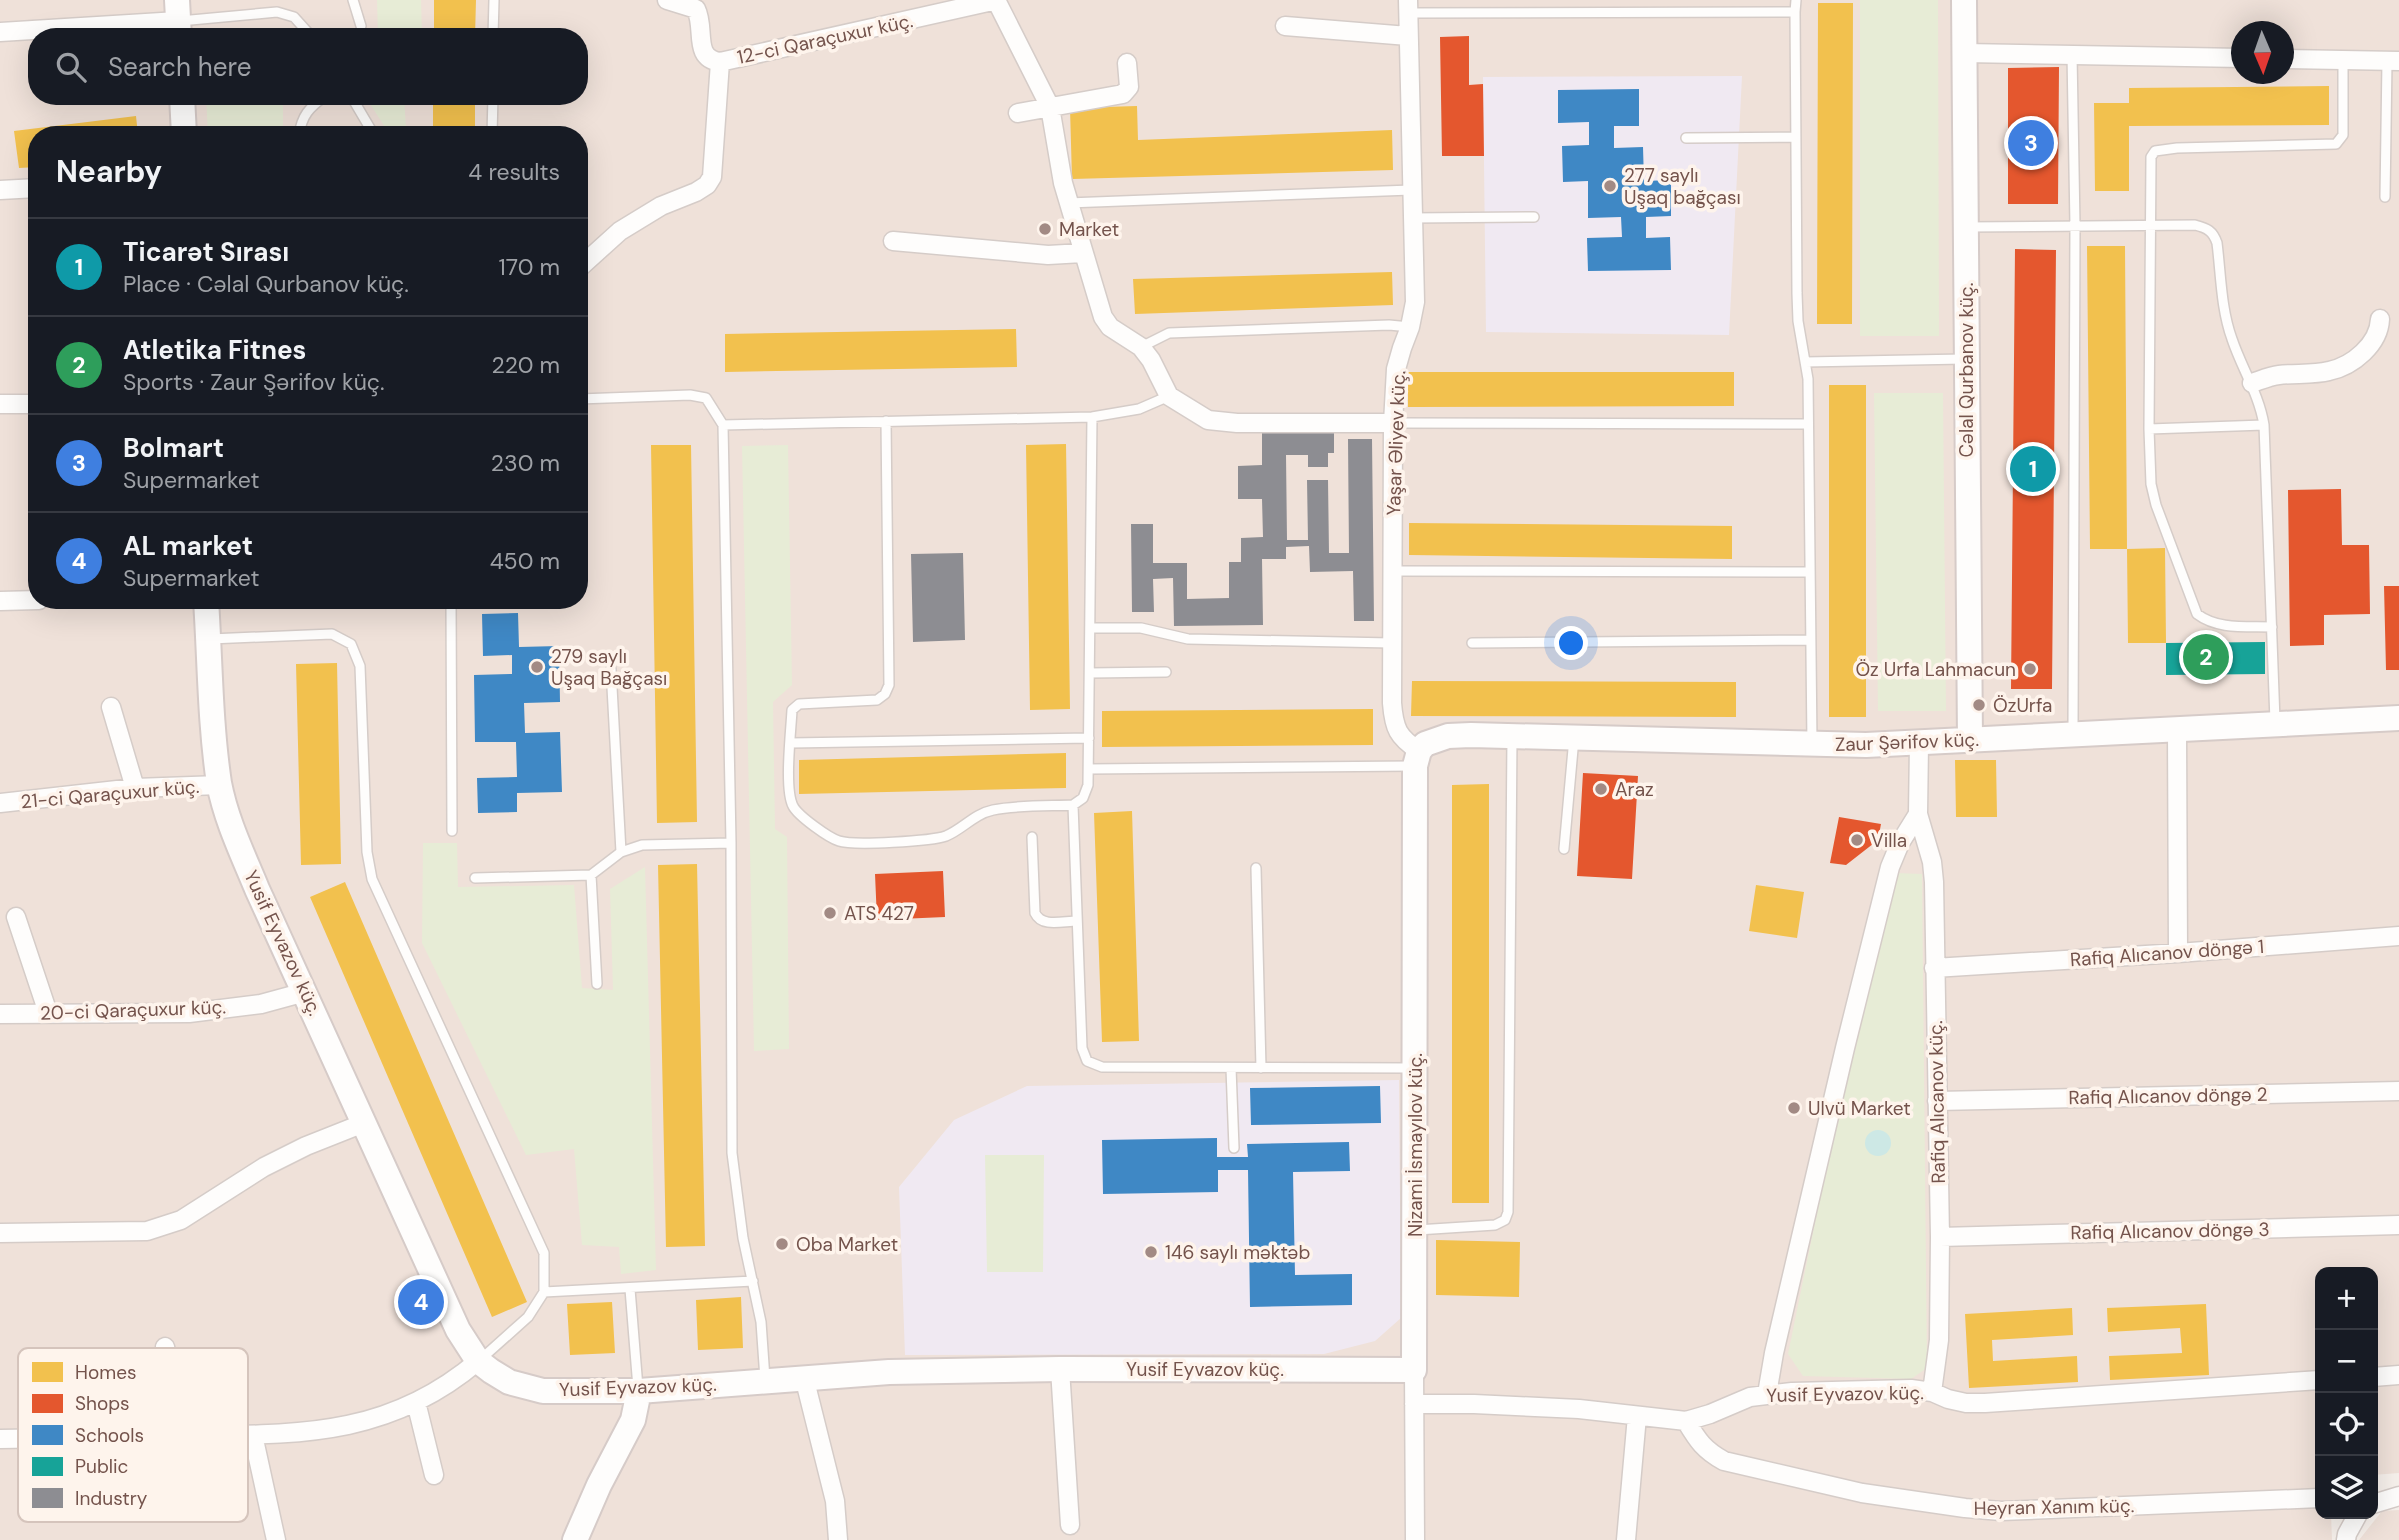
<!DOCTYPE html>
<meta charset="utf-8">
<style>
:root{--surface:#171b24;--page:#20242c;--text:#f1f3f6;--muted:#9ea1a6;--line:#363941;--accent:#8c9099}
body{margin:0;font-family:"DM Sans",sans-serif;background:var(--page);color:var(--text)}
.controls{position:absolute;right:21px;bottom:21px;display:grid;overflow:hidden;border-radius:14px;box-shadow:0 7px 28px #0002}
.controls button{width:63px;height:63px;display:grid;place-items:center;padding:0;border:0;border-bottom:2px solid var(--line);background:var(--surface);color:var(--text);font:35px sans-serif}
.compass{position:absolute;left:2231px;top:21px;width:63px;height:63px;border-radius:50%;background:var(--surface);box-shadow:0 7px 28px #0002;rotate:178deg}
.you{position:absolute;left:1572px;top:644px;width:24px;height:24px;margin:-18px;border:5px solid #fff;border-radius:50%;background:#1a73e8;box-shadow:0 0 0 10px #1a73e833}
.badge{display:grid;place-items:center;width:46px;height:46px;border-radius:50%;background:var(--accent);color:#fff;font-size:23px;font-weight:700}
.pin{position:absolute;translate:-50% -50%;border:4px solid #fff;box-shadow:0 2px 7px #0006}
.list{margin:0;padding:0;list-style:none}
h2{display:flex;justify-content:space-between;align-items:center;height:91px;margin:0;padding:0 28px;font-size:30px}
h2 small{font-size:23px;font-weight:400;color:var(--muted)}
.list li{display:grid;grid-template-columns:46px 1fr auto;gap:21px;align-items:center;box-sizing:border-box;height:98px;padding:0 28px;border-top:2px solid var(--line)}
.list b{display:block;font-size:26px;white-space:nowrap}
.list p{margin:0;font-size:23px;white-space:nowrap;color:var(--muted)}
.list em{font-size:23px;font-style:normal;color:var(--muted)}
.icon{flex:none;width:38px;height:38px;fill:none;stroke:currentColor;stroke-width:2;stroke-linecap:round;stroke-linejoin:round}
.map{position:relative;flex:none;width:2399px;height:1540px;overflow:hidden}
.search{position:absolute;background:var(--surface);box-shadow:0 7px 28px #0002;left:28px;top:28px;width:560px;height:77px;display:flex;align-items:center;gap:18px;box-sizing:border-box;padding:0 24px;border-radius:28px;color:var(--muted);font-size:26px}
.panel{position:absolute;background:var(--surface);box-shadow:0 7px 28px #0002;left:28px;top:126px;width:560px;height:483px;border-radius:28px}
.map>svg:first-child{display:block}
</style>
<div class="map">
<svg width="2399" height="1540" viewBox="0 0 2399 1540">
<rect width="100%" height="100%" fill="#f6f0eb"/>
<path fill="#efe1d9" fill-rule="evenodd" d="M 0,0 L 2399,0 L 2399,1473 L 2373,1475 L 2373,1272 L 2320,1272 L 2320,1514 L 2331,1514 L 2332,1540 L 0,1540 ZM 2242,32 L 2284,32 L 2284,74 L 2242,74 ZM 37,37 L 579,37 L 579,96 L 37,96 ZM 37,135 L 579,135 L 579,600 L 37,600 Z
M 2399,1510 L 2399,1540 L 2359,1540 L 2382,1511 Z"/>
<path fill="#f0e9f2" d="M 1742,76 L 1729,335 L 1486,332 L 1483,77 Z
M 1399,1080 L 1401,1318 L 1375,1341 L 1324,1354 L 905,1355 L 899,1187 L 954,1120 L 1027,1086 Z"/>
<path fill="#e7ecd6" d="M 377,0 L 421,0 L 422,37 L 378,37 Z
M 1860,0 L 1938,0 L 1939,336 L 1860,336 Z
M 206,96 L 239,96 L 240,104 L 283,104 L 283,135 L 208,135 Z
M 365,96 L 404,96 L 406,129 L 418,132 L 418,135 L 390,135 Z
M 1874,393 L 1943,393 L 1946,711 L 1878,711 Z
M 788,445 L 792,685 L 773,702 L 775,829 L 787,837 L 789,1049 L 754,1051 L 742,446 Z
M 423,843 L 457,843 L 458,887 L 574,885 L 582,988 L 613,990 L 610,889 L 645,867 L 656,1270 L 621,1274 L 619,1247 L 582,1245 L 574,1149 L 526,1155 L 422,943 Z
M 1895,873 L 1922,874 L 1927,1368 L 1911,1379 L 1803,1376 L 1788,1354 L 1834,1130 Z
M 985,1155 L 1044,1155 L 1043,1272 L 987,1272 Z"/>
<path fill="#cde8e5" d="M1865 1143a13 13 0 1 1 26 0a13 13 0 1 1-26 0Z"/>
<path fill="#f2c14e" d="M 434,0 L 476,0 L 475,37 L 434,37 Z
M 1818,3 L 1853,3 L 1852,324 L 1817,324 Z
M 2329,86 L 2329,125 L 2129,126 L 2129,191 L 2095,191 L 2094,103 L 2129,103 L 2129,88 Z
M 433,96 L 475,96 L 475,135 L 433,135 Z
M 1137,106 L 1138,140 L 1392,130 L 1393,170 L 1072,179 L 1070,108 Z
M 136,116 L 138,135 L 37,135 L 37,167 L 19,168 L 14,131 Z
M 2087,246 L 2125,246 L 2127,549 L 2090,549 Z
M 1392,272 L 1393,305 L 1135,314 L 1133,279 Z
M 1016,329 L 1017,367 L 725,372 L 725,334 Z
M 1408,372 L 1734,372 L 1734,406 L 1408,407 Z
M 1829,385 L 1866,385 L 1866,717 L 1829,717 Z
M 1066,444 L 1070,709 L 1030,710 L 1026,445 Z
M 651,445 L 691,445 L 697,822 L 657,823 Z
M 1409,523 L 1732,526 L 1732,559 L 1409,555 Z
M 2165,548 L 2166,643 L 2128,643 L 2127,549 Z
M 337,663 L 341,864 L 301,865 L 296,664 Z
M 1412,681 L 1736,682 L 1736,717 L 1411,716 Z
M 1373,709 L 1373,745 L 1102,747 L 1102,711 Z
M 1066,753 L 1066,788 L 799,794 L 799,760 Z
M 1955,760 L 1996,760 L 1997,817 L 1956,817 Z
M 1489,784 L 1489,1203 L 1452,1203 L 1452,785 Z
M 1132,811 L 1139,1041 L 1102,1042 L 1094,813 Z
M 697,864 L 705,1246 L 666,1247 L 658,865 Z
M 345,882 L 527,1302 L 492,1317 L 310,897 Z
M 1756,885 L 1804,892 L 1797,938 L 1749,931 Z
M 1436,1240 L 1520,1242 L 1519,1297 L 1436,1295 Z
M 741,1297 L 743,1348 L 698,1350 L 696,1300 Z
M 612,1302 L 615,1353 L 570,1355 L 567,1304 Z
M 2206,1304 L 2209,1375 L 2110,1380 L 2109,1356 L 2182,1353 L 2180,1328 L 2108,1332 L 2107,1308 Z
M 2072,1308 L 2073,1335 L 1992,1340 L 1993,1361 L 2077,1356 L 2078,1382 L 1969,1388 L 1965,1314 Z"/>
<path fill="#e4572e" d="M 1469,36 L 1469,85 L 1483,84 L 1484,156 L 1442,156 L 1440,37 Z
M 2059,67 L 2058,204 L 2008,204 L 2008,68 Z
M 2015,249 L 2056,250 L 2052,689 L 2011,689 Z
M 2341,489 L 2342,545 L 2369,545 L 2370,614 L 2324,615 L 2324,645 L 2290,646 L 2288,490 Z
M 2384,586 L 2399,586 L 2399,670 L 2386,670 Z
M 1583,773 L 1638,776 L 1632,879 L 1577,876 Z
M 1839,817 L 1881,824 L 1878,840 L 1846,865 L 1830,863 Z
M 943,871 L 945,917 L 877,920 L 875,874 Z"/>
<path fill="#3f88c5" d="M 1639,89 L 1639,126 L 1614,126 L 1614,148 L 1643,147 L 1644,181 L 1671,180 L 1671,216 L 1646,217 L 1646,238 L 1670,237 L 1671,270 L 1588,271 L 1587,238 L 1622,237 L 1621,217 L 1588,218 L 1588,181 L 1563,182 L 1562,146 L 1589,145 L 1589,122 L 1558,123 L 1558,90 Z
M 518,613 L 519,647 L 559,646 L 560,702 L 524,703 L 525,733 L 560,732 L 562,792 L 517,793 L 517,812 L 478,813 L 477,778 L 517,777 L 516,742 L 475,742 L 474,675 L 512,674 L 512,655 L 483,656 L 482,614 Z
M 1380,1086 L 1381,1123 L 1251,1125 L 1250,1088 Z
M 1217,1138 L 1217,1157 L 1248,1157 L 1247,1144 L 1349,1142 L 1350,1171 L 1293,1172 L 1295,1275 L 1352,1274 L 1352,1305 L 1250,1307 L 1248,1170 L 1218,1170 L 1218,1192 L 1103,1194 L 1102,1140 Z"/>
<path fill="#17a398" d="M 2265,642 L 2265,674 L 2166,675 L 2166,643 Z"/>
<path fill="#8d8d92" d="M 1334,432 L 1334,453 L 1328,453 L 1328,467 L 1308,467 L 1308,455 L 1286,455 L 1287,540 L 1308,540 L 1307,480 L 1328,480 L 1329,553 L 1349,553 L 1348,439 L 1372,439 L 1374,621 L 1354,621 L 1353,571 L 1310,572 L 1309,546 L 1286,547 L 1286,559 L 1262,559 L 1263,625 L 1174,626 L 1173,578 L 1153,579 L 1154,612 L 1132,612 L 1131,524 L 1153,524 L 1153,563 L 1187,563 L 1187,599 L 1229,598 L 1229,562 L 1241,562 L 1241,538 L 1263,537 L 1262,499 L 1238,499 L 1238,466 L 1262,465 L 1262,433 Z
M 963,553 L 965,640 L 913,642 L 911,554 Z"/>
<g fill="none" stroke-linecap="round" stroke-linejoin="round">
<defs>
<path id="lane" d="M 353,0 L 361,26
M 1795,12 L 1797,293 L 1798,321 L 1808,379 L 1812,743
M 1408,13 L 1795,12 L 1796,0
M 180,21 L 277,12 L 294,17 L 312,37
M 493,37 L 494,0
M 2072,54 L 2075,226 L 2073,731
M 351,96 L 374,135
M 299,135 C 302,115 309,108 325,96
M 492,135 L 493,96
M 1686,138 L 1796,137
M 2385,197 L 2387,61
M 1068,203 L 1411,190
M 1412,218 L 1534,217
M 1967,227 L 2195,225 C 2207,228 2213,231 2217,243 C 2221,275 2221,309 2232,339 C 2242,369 2259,394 2264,425 L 2275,721
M 1141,347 L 1169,333 L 1389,325 L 1410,327
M 1805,362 L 1964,359
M 579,399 L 690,395 L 706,398 L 723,425 L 1092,417 L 1139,409 L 1169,396
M 1092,417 L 1088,785 L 1083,798 L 1073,805 L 1082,1048 L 1087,1061 L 1102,1067 L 1412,1068
M 886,421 L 889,685 L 885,694 L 877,700 L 799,704 L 792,710 C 791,731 784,789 793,806 C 798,816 829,838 839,841 C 854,846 932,841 946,836 C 963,829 974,814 993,810 C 1018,805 1046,806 1073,805
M 1393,423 L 1807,424
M 723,425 L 731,843 L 732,1153 L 743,1238 L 761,1322 L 765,1379
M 2149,429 L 2264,425
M 1393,571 L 1809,572
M 451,600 L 452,831
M 2272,627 C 2247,626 2218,630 2197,614 L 2156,505 L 2151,484 L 2149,429 L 2151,157 L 2155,151 L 2177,148 L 2336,144 L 2343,135 L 2343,60
M 1091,628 L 1141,628 L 1188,639 L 1391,643
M 210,639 L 332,634 L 351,644 L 360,666 L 367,852 L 372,879 L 544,1253 L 544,1292 L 528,1317 L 481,1359
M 1472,643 L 1810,640
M 611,669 L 621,852
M 1090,673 L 1166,672
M 791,743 L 1089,738
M 1089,769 L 1413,766
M 1032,837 L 1035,913 C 1042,928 1063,921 1077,921
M 1564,849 L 1574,738
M 1256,868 L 1261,1068
M 591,875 L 597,984
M 475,878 L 591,875 L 621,852 L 642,845 L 731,843
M 1231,1068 L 1234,1148
M 1417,1230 L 1495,1225 L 1505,1220 L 1508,1212 L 1512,737
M 630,1289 L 638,1388
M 544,1292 L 753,1281"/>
<path id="street" d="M 667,0 L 696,9 C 706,29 692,58 720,62
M 996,0 L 1050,107 L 1063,183 L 1103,317 L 1110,327 L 1141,347 L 1151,360 L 1169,396 L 1208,420 L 1237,423 L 1393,423
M 1408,0 L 1415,302 L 1410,327 L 1402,348 L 1396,369 L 1393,423 L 1392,703 C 1394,729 1398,737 1419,751
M 1285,26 L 1408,36
M 0,32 L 178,21
M 1965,53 L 2242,58
M 2284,59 L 2399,61
M 1018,113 L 1123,94 L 1129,87 L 1127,63
M 0,190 L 37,188
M 893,241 L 1048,255 L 1083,253
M 579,268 L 620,231 L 661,206 L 696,192 L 707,185 L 712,177 L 720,62 L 997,0
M 2252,383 C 2261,380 2270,376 2279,375 C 2295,373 2313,375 2329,371 C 2353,366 2379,344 2380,319
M 0,404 L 37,404
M 0,601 L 39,600
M 111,707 L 135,788
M 2177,730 L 2178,953
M 0,803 L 135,788 L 220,785
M 1918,814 L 1932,862 L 1934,882 L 1940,1237 L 1939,1340 L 1932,1392
M 16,917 L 48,1013
M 1934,968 L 2178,953 L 2399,936
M 0,1014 L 189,1013 L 261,1004 L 305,992
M 1937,1101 L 2399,1091
M 0,1233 L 147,1231 L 181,1220 L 264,1167 L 306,1146 L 364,1123
M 1940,1237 L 2399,1225
M 165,1347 L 185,1436
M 1060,1369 L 1070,1525
M 1414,1370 L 1415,1540
M 804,1377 L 835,1501 L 838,1540
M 2373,1377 L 2399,1375
M 1767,1394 L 1774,1353 L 1845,1048 L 1890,867 L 1900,843 L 1918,814 L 1919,744
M 416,1402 L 434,1475
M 1414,1404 L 1474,1404 L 1579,1409 L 1686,1421 L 1710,1414 L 1750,1397 L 1792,1392 L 1911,1389 L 1932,1392 L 1948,1399 L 1966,1403 L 1985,1403 L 2320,1380
M 1686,1421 C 1698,1441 1704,1450 1724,1461 L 1862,1493 L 1965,1508 L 2001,1511 L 2320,1498
M 253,1435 L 276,1540
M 0,1439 C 60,1438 121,1437 181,1436 C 294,1434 386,1439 478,1361
M 2373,1504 L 2399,1496
M 1626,1540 L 1637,1416
M 2346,1540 L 2347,1534 L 2358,1514"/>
<path id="secondary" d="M 177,0 L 179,37
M 1964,0 L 1970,740
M 182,96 L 184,135
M 206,600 C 210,661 210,723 219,783 C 226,820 243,855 257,889 L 458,1330 L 478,1361 L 491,1371 L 509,1382 L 543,1391 L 639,1391 L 889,1372 L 1060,1369 L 1414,1370 L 1415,766 L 1419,751 L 1425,744 L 1448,736 L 1471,735 L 1866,745 L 2399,718
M 575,1540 L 599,1485 L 633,1420 L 639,1391"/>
</defs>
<use href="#lane" stroke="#d5ccc8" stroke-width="12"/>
<use href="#street" stroke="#d5ccc8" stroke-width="21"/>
<use href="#secondary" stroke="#d6cbc8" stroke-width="28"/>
<use href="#lane" stroke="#fefdfc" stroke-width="9"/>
<use href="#street" stroke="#fefdfc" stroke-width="18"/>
<use href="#secondary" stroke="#fefdfc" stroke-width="24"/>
</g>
<g fill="#a28a84" stroke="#fef4ec" stroke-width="2.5">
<circle cx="1610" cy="186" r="7"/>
<circle cx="1045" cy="229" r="7"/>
<circle cx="537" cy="667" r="7"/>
<circle cx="2030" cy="669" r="7"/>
<circle cx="1979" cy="705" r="7"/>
<circle cx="1601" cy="789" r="7"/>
<circle cx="1857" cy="840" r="7"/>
<circle cx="830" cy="913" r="7"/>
<circle cx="1794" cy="1108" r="7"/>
<circle cx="782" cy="1244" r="7"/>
<circle cx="1151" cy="1252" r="7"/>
</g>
<g text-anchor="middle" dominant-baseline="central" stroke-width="7" stroke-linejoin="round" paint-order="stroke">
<g font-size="19" fill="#74534c" stroke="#fef4ec">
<text transform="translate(825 39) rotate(-12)">12-ci Qaraçuxur küç.</text>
<text transform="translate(1966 370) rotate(-90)">Cəlal Qurbanov küç.</text>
<text transform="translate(1396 443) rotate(-88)">Yaşar Əliyev küç.</text>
<text transform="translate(1907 742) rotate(-2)">Zaur Şərifov küç.</text>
<text transform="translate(110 794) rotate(-5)">21-ci Qaraçuxur küç.</text>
<text transform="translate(283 943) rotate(65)">Yusif Eyvazov küç.</text>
<text transform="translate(2167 953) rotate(-4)">Rafiq Alıcanov döngə 1</text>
<text transform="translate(133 1010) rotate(-2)">20-ci Qaraçuxur küç.</text>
<text transform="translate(2168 1096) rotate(-1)">Rafiq Alıcanov döngə 2</text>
<text transform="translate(1937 1102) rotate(-91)">Rafiq Alıcanov küç.</text>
<text transform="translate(1415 1145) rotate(-90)">Nizami İsmayılov küç.</text>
<text transform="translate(2170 1231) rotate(-1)">Rafiq Alıcanov döngə 3</text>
<text x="1205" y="1369">Yusif Eyvazov küç.</text>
<text transform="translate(638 1387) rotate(-2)">Yusif Eyvazov küç.</text>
<text transform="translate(1845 1394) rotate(-1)">Yusif Eyvazov küç.</text>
<text transform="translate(2054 1507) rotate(-1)">Heyran Xanım küç.</text>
</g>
<g font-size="19" fill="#74534c" stroke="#fef4ec" text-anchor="start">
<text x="1624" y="175">277 saylı<tspan x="1624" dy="22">Uşaq bağçası</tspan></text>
<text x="1059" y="229">Market</text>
<text x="551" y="656">279 saylı<tspan x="551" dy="22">Uşaq Bağçası</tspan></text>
<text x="2016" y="669" text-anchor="end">Öz Urfa Lahmacun</text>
<text x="1993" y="705">ÖzUrfa</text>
<text x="1615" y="789">Araz</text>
<text x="1871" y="840">Villa</text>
<text x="844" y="913">ATS 427</text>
<text x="1808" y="1108">Ulvü Market</text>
<text x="796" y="1244">Oba Market</text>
<text x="1165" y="1252">146 saylı məktəb</text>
</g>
</g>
<rect x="18" y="1348" width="230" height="174" rx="10" fill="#fef4ec" stroke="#d5c4bc" stroke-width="2"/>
<rect x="32" y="1362" width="31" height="20" fill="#f2c14e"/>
<rect x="32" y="1394" width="31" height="19" fill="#e4572e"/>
<rect x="32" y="1425" width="31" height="20" fill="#3f88c5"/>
<rect x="32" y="1457" width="31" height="19" fill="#17a398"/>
<rect x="32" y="1488" width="31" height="20" fill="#8d8d92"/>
<g font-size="19" fill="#74534c">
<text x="75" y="1379">Homes</text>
<text x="75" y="1410">Shops</text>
<text x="75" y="1442">Schools</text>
<text x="75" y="1473">Public</text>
<text x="75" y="1505">Industry</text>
</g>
</svg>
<div class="controls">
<button>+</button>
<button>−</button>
<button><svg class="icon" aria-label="locate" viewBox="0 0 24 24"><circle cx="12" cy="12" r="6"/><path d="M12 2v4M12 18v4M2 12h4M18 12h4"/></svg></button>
<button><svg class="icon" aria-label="layers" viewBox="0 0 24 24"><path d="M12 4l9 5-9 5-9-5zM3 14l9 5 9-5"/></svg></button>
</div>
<svg class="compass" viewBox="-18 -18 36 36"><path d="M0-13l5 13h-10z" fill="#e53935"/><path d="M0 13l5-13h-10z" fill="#9ea1a6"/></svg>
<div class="you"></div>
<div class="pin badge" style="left:2033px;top:469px;background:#0f9aa8">1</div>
<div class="pin badge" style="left:2206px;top:657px;background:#2e9e5b">2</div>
<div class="pin badge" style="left:2031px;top:143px;background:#3f7fe0">3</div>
<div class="pin badge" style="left:421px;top:1302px;background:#3f7fe0">4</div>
<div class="search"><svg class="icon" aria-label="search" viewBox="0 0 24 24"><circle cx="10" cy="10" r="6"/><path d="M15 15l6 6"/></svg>Search here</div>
<section class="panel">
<h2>Nearby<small>4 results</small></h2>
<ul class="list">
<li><span class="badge" style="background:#0f9aa8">1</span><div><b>Ticarət Sırası</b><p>Place · Cəlal Qurbanov küç.</p></div><em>170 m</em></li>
<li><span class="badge" style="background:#2e9e5b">2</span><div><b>Atletika Fitnes</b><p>Sports · Zaur Şərifov küç.</p></div><em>220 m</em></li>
<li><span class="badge" style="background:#3f7fe0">3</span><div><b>Bolmart</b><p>Supermarket</p></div><em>230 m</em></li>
<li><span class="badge" style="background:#3f7fe0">4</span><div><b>AL market</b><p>Supermarket</p></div><em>450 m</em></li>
</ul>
</section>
</div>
